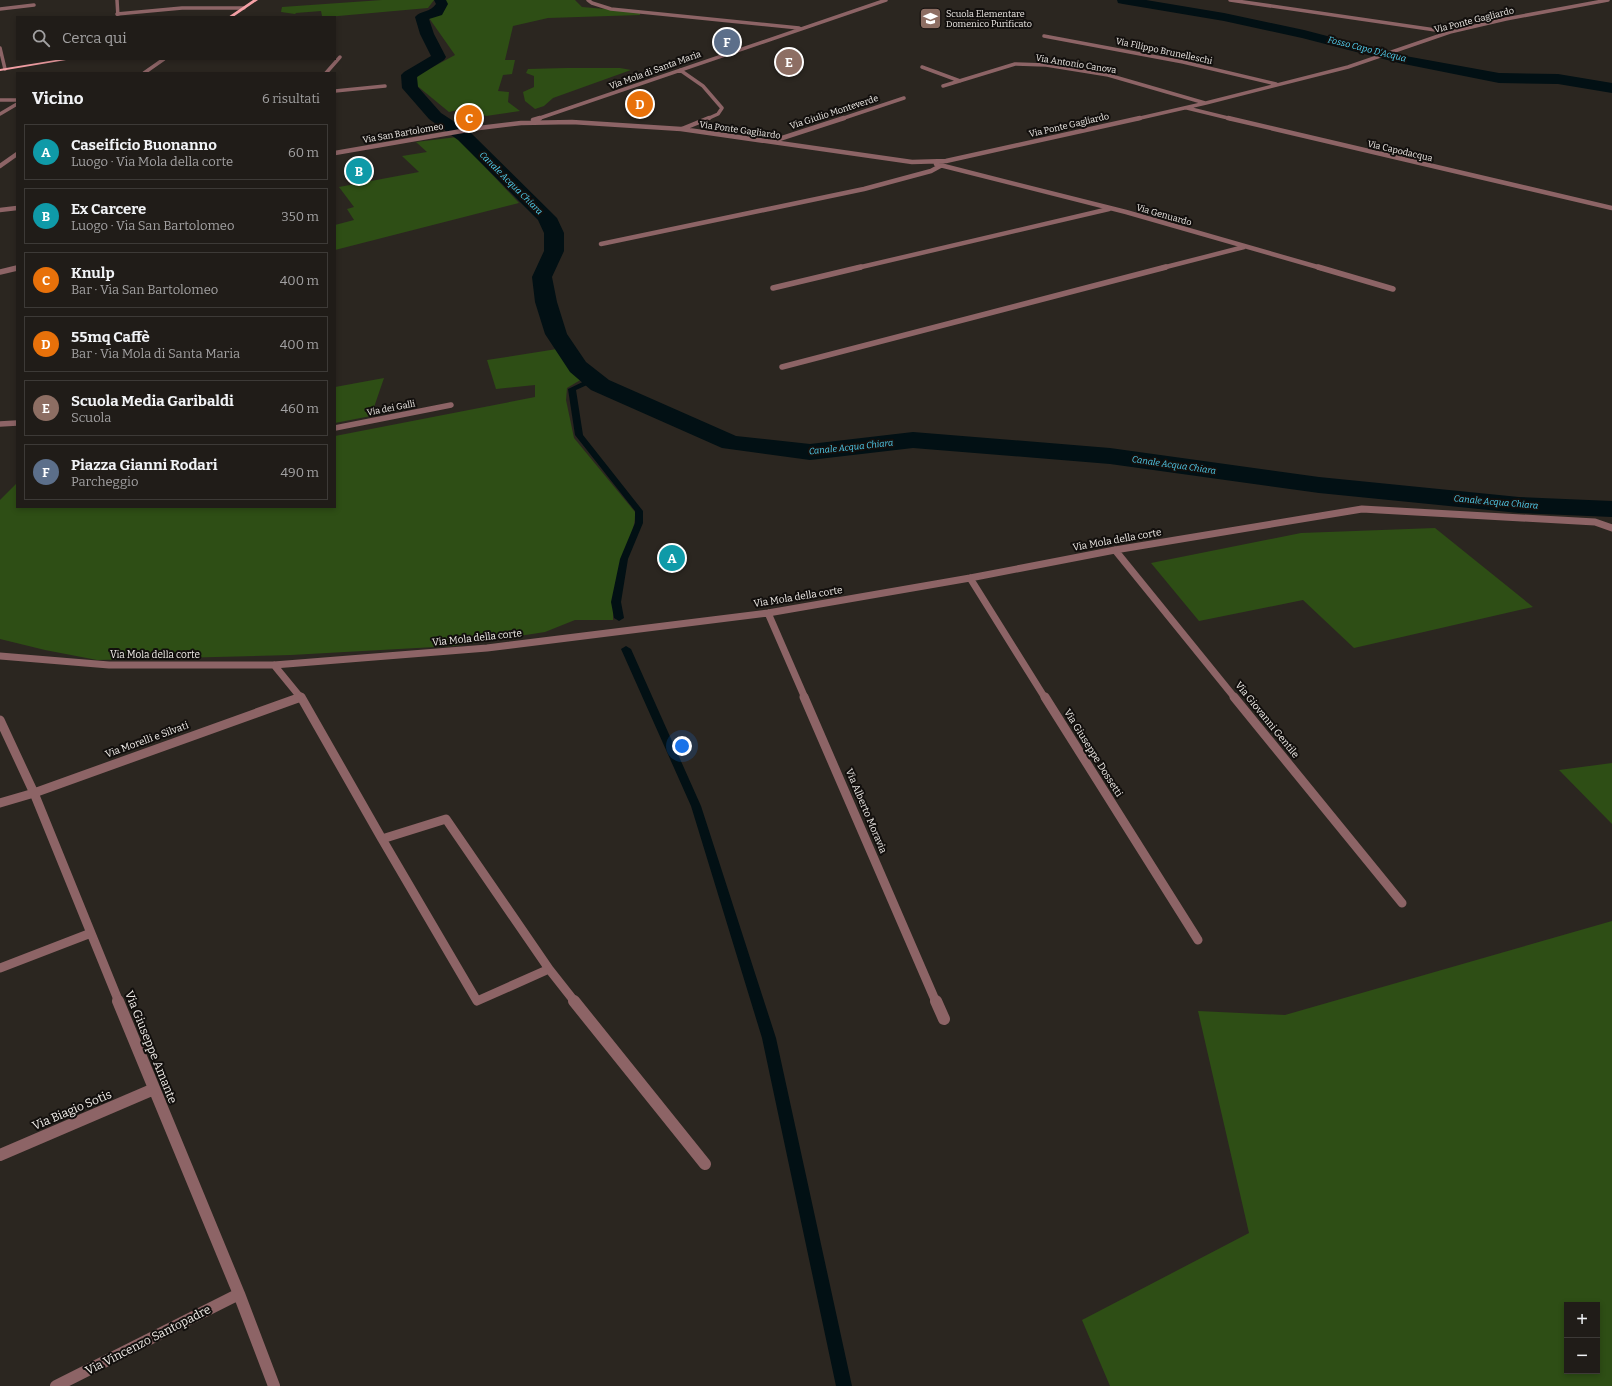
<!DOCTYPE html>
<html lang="it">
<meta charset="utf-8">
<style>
:root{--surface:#201c18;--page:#282521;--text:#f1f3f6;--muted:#a2a1a2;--line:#3d3a37;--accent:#83d04f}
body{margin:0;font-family:Bitter,serif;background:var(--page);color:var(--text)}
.controls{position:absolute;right:12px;bottom:12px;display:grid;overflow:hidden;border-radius:0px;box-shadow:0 2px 6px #0003}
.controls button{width:36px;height:36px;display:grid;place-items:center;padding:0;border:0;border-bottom:1px solid var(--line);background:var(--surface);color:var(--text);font:20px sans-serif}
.you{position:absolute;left:682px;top:746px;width:14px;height:14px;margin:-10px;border:3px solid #fff;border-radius:50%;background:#1a73e8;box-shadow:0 0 0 6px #1a73e833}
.badge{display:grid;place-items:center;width:26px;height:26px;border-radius:50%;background:var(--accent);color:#fff;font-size:13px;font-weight:700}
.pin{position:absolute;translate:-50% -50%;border:2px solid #fff;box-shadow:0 1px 4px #0006}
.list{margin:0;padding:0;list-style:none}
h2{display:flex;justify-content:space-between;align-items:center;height:52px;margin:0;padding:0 16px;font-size:17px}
h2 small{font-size:13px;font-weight:400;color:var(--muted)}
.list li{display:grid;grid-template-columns:26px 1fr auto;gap:12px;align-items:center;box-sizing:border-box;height:56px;margin:0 8px 8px;padding:0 8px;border:1px solid var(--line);border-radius:0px}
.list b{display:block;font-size:15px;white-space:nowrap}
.list p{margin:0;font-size:13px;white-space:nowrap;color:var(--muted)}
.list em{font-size:13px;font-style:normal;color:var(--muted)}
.icon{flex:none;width:22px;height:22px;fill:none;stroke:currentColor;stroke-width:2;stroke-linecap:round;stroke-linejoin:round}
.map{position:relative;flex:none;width:1612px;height:1386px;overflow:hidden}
.search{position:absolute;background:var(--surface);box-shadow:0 2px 6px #0003;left:16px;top:16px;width:320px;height:44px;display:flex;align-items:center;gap:10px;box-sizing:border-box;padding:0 14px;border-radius:0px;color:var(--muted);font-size:15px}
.panel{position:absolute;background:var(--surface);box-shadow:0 2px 6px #0003;left:16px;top:72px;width:320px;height:436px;border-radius:0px}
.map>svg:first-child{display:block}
</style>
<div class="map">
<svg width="1612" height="1386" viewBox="0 0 1612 1386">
<rect width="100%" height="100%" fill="#2b2620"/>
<path fill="#2e4e15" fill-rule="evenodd" d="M 382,0 L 434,0 L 428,8 L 327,17 L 322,16 L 321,11 L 296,13 L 295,14 L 281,12 L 282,7 Z
M 443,0 L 575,0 L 582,7 L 640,12 L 640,15 L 548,18 L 513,26 L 505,60 L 515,60 L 512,74 L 503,75 L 498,91 L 509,92 L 508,102 L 520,111 L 486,116 L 466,108 L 449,112 L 415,84 L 418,75 L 455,55 L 429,18 L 441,13 L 445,4 Z
M 567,68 L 620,68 L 631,70 L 553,98 L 544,106 L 535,109 L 525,101 L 523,92 L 534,87 L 534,76 L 526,73 L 528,69 Z
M 457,137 L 519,203 L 335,250 L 335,225 L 354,220 L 347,209 L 354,207 L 339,187 L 419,172 L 402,156 L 427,152 L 416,142 Z
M 557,349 L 582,379 L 567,388 L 566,400 L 574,438 L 635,512 C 636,529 627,543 622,559 C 616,579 613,599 613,620 L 575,620 L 545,632 L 453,646 L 291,655 L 97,660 L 45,650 L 0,639 L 0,500 L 17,483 L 17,507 L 335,507 L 335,436 L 535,397 L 535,385 L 496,389 L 487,360 Z
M 384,378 L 371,416 L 335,423 L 335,387 Z
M 1435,528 L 1533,607 L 1354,648 L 1303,600 L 1199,621 L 1151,563 L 1301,533 Z
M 1612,763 L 1612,824 L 1559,770 Z
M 1612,921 L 1612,1386 L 1110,1386 L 1082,1320 L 1249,1233 L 1198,1011 L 1285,1015 ZM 1567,1305 L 1597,1305 L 1597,1371 L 1567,1371 Z"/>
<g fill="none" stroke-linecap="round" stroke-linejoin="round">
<path fill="#021014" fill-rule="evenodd" d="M 591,378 L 597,378 L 598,380 L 576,390 L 583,435 L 643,511 L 643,523 L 628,559 L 621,602 L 624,618 L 619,621 L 614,618 L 611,602 L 620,559 L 635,523 L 635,511 L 575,435 L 568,389 Z
M 626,646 L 631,649 L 701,806 L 776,1038 L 852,1386 L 836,1386 L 762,1038 L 691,806 L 621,649 Z"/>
<path fill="#021014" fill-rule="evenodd" d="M 434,0 L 446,0 L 448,4 L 442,15 L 429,19 L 434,34 L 446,57 L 444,60 L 417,77 L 418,87 L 441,113 L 470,132 L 557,218 L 564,233 L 564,251 L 552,277 L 557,302 L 567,334 L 586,362 L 609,380 L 736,436 L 810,444 L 913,432 L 1110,448 L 1319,477 L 1519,497 L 1612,501 L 1612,517 L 1519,513 L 1319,493 L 1110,464 L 913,448 L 810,460 L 722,448 L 591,390 L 570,372 L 545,334 L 535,302 L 532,277 L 544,251 L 544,233 L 538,220 L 458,140 L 429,119 L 402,88 L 401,75 L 404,72 L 431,56 L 420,34 L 415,17 C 421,10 430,13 436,4 Z
M 1117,0 L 1146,0 L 1224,13 L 1304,30 L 1400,55 L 1499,73 L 1558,74 L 1612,83 L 1612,93 L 1558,84 L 1499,83 L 1399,63 L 1302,38 L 1224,21 L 1123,4 L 1118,3 Z"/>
<path stroke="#8d6466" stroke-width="3.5" d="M 117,0 L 118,17
M 588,0 L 592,3 L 611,9 L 799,28
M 1230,0 L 1449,32
M 0,9 L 34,5
M 117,14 L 182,8 L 244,8
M 1044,36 L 1183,62 L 1276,84
M 0,48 L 5,69
M 922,67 L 960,81
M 680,70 L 703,86 L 722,108 L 718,114 L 707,119
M 326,73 L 340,57
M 943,86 L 1015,64 L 1046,65 L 1108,75 L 1205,103
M 335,91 L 385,86
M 0,100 L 17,100
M 1187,108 L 1232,119
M 0,114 L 17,104
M 537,119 L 886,0
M 841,119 L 904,98
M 1136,119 L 1206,103 L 1348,67 L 1450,32 L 1506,19 L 1608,0"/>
<path stroke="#8d6466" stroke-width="4.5" d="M 1228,118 L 1612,208
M 533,120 L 540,118
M 682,129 L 709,118
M 773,141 L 844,118
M 335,153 L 479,128 L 521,123 L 572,122 L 681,129 L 912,162 L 946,161 L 1140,118
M 936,164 L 1126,212 L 1321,268
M 0,210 L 17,208
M 601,244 L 864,189 L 931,171 L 942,165
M 857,268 L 1109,209
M 1162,268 L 1244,247"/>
<path stroke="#8d6466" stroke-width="5.5" d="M 1318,267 L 1393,289
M 0,272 L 17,268
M 773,288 L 861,267
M 782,367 L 1166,267
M 0,424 L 17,423
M 335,428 L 451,405"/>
<path stroke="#8d6466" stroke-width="7" d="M 1115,550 L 1235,698
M 970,578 L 1045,698
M 768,613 L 805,698
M 0,656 L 109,665 L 274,665 L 487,648 L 768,613 L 970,578 L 1115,550 L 1362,509 L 1595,522 L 1612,528
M 274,665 L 301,698
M 299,698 L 301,697"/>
<path stroke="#8d6466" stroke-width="9" d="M 301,697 L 382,839
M 804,697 L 936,1002
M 1045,697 L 1198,940
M 1234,697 L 1402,903
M 0,720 L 34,793 L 119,1002
M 0,803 L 34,793 L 301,697
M 446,819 L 549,969 L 477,1001 L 382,839 Z
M 0,968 L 91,933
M 549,969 L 575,1002"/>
<path stroke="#8d6466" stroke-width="12" d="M 118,1001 L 239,1294 L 274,1386
M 574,1001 L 705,1164
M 936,1001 L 944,1019
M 0,1155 L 154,1089
M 56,1386 L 239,1294"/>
<path stroke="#8d6466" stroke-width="3.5" d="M 144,73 L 164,59"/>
<path stroke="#8d6466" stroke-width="4.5" d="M 0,166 L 17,154"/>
<path fill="#f4a0a5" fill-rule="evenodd" d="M 253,0 L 258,0 L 233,17 L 228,17 Z
M 62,59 L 72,59 L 0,71 L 0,69 Z"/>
</g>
<defs>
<symbol id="school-square" viewBox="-11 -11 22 22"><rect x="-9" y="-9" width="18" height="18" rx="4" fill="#8d6e63" stroke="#120f0d"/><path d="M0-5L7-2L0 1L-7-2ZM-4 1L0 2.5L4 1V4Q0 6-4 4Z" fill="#fff"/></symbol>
</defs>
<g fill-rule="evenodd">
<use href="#school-square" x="918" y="6" width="25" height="25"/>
</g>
<g text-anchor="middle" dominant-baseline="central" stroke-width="4" stroke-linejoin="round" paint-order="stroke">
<g font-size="9" fill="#efebe7" stroke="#120f0d" text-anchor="start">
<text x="946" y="14">Scuola Elementare<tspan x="946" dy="10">Domenico Purificato</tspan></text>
</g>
<g font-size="9" fill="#efebe7" stroke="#120f0d">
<text transform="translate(1474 20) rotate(-14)">Via Ponte Gagliardo</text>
<text transform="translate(1164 51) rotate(12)">Via Filippo Brunelleschi</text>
<text transform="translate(1076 64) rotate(9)">Via Antonio Canova</text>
<text transform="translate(655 70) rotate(-20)">Via Mola di Santa Maria</text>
<text transform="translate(834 112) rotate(-18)">Via Giulio Monteverde</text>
<text transform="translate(1069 125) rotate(-13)">Via Ponte Gagliardo</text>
<text transform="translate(740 130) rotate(8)">Via Ponte Gagliardo</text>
<text transform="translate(403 133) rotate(-10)">Via San Bartolomeo</text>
<text transform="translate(1400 151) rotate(13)">Via Capodacqua</text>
<text transform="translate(1164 215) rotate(16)">Via Genuardo</text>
<text transform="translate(391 408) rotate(-11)">Via dei Galli</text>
</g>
<g font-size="9" font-style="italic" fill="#52d0f0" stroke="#120f0d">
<text transform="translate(1367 49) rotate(14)">Fosso Capo D'Acqua</text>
<text transform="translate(511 183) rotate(45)">Canale Acqua Chiara</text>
<text transform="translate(851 447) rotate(-6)">Canale Acqua Chiara</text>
<text transform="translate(1174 465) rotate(8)">Canale Acqua Chiara</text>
<text transform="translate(1496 502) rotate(5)">Canale Acqua Chiara</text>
</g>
<g font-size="10" fill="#efebe7" stroke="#120f0d">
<text transform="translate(1117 540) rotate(-10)">Via Mola della corte</text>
<text transform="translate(798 597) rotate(-9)">Via Mola della corte</text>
<text transform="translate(477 638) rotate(-6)">Via Mola della corte</text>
<text x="155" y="655">Via Mola della corte</text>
<text transform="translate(1267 720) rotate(51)">Via Giovanni Gentile</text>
<text transform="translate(147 740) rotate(-20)">Via Morelli e Silvati</text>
<text transform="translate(1093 753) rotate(58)">Via Giuseppe Dossetti</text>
<text transform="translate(866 811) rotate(67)">Via Alberto Moravia</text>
</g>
<g font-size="12" fill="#efebe7" stroke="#120f0d">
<text transform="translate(151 1047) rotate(68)">Via Giuseppe Amante</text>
<text transform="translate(72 1110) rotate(-23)">Via Biagio Sotis</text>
<text transform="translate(148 1340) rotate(-27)">Via Vincenzo Santopadre</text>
</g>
</g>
</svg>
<div class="controls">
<button>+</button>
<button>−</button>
</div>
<div class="you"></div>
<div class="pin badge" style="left:672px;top:558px;background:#0f9aa8">A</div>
<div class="pin badge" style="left:359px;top:171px;background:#0f9aa8">B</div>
<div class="pin badge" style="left:469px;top:118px;background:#e8710a">C</div>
<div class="pin badge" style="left:640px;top:104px;background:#e8710a">D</div>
<div class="pin badge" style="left:789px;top:62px;background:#8d6e63">E</div>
<div class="pin badge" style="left:727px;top:42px;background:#5c6f8a">F</div>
<div class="search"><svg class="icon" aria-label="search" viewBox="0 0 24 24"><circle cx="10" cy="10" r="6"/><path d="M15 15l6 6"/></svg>Cerca qui</div>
<section class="panel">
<h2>Vicino<small>6 risultati</small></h2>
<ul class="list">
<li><span class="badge" style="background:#0f9aa8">A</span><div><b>Caseificio Buonanno</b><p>Luogo · Via Mola della corte</p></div><em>60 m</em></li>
<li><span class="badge" style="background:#0f9aa8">B</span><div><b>Ex Carcere</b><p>Luogo · Via San Bartolomeo</p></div><em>350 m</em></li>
<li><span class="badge" style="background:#e8710a">C</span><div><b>Knulp</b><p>Bar · Via San Bartolomeo</p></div><em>400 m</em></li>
<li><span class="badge" style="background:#e8710a">D</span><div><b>55mq Caffè</b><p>Bar · Via Mola di Santa Maria</p></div><em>400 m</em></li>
<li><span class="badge" style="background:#8d6e63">E</span><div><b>Scuola Media Garibaldi</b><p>Scuola</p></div><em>460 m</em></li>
<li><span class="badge" style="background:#5c6f8a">F</span><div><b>Piazza Gianni Rodari</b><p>Parcheggio</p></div><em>490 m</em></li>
</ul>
</section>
</div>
